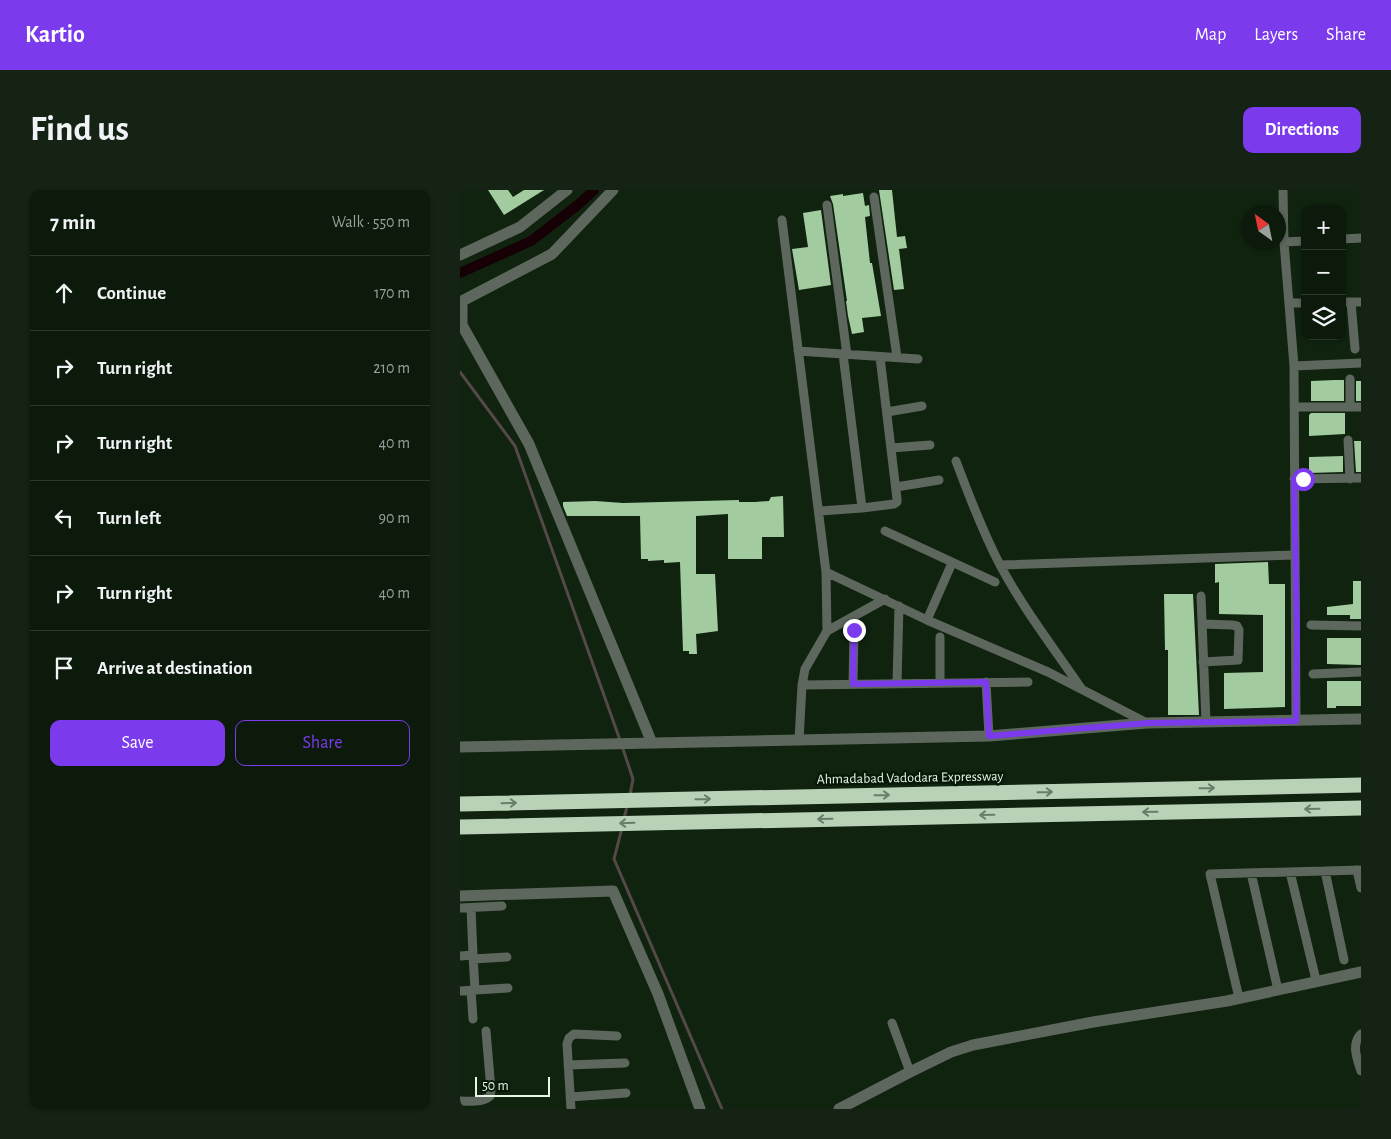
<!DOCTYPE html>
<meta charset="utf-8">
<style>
:root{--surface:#0b1a0b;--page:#142314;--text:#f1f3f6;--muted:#9aa19d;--line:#2b382c;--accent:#7c3aed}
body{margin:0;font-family:"Alegreya Sans",sans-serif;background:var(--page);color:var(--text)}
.controls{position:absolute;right:15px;top:15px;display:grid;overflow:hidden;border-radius:10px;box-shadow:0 1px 4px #0004}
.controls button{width:45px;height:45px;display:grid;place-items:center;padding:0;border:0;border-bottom:1px solid var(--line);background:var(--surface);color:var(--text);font:25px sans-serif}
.compass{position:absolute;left:781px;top:15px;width:45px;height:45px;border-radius:50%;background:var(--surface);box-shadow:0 1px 4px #0004;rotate:327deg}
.scale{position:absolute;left:15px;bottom:12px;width:75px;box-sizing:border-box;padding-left:5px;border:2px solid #e7f4e6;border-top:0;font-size:14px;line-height:18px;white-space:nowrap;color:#e7f4e6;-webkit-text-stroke:4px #061906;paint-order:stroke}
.stop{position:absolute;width:15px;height:15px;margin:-11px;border:4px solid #7c3aed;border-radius:50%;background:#fff}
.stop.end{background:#7c3aed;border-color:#fff;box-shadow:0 1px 5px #0008}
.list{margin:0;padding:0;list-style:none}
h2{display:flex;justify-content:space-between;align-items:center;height:65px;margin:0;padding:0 20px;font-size:21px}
h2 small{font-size:16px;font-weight:400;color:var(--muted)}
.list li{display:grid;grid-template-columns:32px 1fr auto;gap:15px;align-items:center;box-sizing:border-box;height:75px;padding:0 20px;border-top:1px solid var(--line)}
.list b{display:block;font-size:19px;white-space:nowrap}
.list em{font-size:16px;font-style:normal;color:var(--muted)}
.actions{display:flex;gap:10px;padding:15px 20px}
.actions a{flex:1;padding:11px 0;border:1px solid var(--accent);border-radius:10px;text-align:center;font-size:18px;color:var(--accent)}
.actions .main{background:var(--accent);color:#fff}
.icon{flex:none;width:28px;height:28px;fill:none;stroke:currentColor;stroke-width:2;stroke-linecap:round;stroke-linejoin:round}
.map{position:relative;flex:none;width:901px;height:919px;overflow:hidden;border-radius:10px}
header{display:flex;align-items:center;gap:30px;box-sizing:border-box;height:70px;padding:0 25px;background:var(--accent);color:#fff}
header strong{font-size:24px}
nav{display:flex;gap:28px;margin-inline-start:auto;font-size:18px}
.intro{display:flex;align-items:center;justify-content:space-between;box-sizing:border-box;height:120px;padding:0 30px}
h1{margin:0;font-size:35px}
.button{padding:12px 22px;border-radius:10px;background:var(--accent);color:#fff;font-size:18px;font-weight:700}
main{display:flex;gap:30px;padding:0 30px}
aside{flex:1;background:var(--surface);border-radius:10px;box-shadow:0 1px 4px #0004}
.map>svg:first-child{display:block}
</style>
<header>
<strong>Kartio</strong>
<nav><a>Map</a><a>Layers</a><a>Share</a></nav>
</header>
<div class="intro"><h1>Find us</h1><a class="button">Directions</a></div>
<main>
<aside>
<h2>7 min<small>Walk · 550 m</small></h2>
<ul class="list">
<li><svg class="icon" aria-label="ahead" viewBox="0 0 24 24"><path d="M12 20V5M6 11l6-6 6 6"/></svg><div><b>Continue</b></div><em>170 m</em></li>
<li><svg class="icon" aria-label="right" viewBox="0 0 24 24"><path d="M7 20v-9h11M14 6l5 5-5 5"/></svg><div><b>Turn right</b></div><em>210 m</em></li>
<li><svg class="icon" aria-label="right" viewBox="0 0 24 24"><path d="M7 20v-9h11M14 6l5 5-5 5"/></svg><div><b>Turn right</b></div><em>40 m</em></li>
<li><svg class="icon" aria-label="left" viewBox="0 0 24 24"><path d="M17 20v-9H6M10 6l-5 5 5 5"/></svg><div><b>Turn left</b></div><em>90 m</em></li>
<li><svg class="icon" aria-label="right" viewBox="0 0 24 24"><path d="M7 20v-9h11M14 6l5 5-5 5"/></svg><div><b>Turn right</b></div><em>40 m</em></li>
<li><svg class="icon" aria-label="arrive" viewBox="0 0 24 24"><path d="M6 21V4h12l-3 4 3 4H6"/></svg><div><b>Arrive at destination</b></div></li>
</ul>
<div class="actions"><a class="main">Save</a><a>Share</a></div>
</aside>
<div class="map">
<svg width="901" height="919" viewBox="0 0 901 919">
<rect width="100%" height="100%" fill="#0f230f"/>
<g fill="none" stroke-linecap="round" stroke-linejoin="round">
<path stroke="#554948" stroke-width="3" d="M 0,182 L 55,256 L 160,550
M 162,556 L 173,589 L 170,605
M 164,629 L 167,616
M 162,638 L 154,669 L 262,919"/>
<path stroke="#170005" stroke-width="10" d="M 0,83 L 71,51 L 119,14 L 134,0"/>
</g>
<path fill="#a2cc9f" d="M 28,0 L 48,0 L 53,7 L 64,0 L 84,0 L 44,25 Z
M 419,0 L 432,0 L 437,47 L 445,46 L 447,58 L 439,59 L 444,99 L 434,100 Z
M 403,3 L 405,16 L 409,15 L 410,26 L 405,27 L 410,73 L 412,73 L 421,126 L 402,128 L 404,142 L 392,144 L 388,126 L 386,111 L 387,111 L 373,14 L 370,6 L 383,4 L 383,6 Z
M 361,20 L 371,95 L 339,100 L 332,59 L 348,57 L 343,23 Z
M 875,190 L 884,190 L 884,211 L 851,211 L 851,191 Z
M 896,191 L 901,191 L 901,211 L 896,211 Z
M 851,223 L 885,223 L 885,244 L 849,246 L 849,225 Z
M 894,251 L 901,251 L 901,282 L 896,282 Z
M 883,266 L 883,282 L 849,283 L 849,267 Z
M 323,306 L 324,347 L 302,347 L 302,369 L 268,369 L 268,324 L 236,326 L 236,384 L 255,384 L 258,441 L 236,444 L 237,464 L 229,464 L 229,461 L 223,461 L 220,372 L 204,373 L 204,370 L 188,371 L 188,369 L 181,369 L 180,326 L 107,326 L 103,316 L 103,312 L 135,311 L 163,313 L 279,310 L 279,312 L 295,312 L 309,311 L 311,307 Z
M 808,372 L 809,394 L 825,394 L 825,517 L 764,519 L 764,483 L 803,482 L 803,425 L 759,424 L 759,392 L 755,393 L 755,374 Z
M 893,391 L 901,391 L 901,429 L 890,429 L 890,425 L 867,425 L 867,417 L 893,414 Z
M 704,404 L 733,404 L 739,525 L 708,525 L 708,460 L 705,460 Z
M 867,448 L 901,448 L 901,475 L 867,474 Z
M 867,491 L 901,491 L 901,516 L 876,516 L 876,518 L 867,518 Z"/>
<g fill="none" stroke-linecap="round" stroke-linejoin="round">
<path stroke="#5e675d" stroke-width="9" d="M 823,0 L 824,52 L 834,176 L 836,531
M 414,7 L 437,167
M 367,15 L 387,165
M 322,30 L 366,382 L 367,441 L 345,479 L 342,495 L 339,550
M 882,49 L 901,48
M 824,52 L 845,51
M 882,112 L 901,112
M 891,112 L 895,159
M 829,113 L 845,113
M 338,161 L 458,169
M 834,176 L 901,173
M 834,217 L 901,217
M 890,217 L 890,189
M 427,222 L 462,216
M 888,250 L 890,289
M 431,258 L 470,255
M 496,271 C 509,306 522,340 539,373 C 562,417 593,457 621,498
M 834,289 L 901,288
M 436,297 L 479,290
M 402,318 L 434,314 L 437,312 L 437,309 L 420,167
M 360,321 L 402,318 L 383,164
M 425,341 L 535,392
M 540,375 L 835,365
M 366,382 L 467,430 L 588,482 L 687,533
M 741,406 L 746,532
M 467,430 L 492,373
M 742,434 L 772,435 L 777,436 L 779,440 L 778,470 L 743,472
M 851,435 L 901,436
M 367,441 L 425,409
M 853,484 L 901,482
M 526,492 L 529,546
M 437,493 L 439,416
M 480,493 L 480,447
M 393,494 L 394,440
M 342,495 L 568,492
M 897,680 L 901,698
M 865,681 L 884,770
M 830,682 L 856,790
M 791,683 L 818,800
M 0,718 L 42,716
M 11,718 L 13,765
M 0,766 L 13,765 L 15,800 L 0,801
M 13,769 L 47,767
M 11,800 L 13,829
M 15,800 L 48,798
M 779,808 L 750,684 L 901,680
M 432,833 L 450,882
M 901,844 C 891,854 897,869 901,881
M 108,875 L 165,873
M 110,907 L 166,903
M 0,911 C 10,911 22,913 30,906 L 31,900 L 26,841
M 111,919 L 107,854 L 109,848 L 114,844 L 157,846"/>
<path stroke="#5e675d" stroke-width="11" d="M 153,0 L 92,64 L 2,111 L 2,135 L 69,254 L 192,553
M 0,65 L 60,37 L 107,0
M 0,557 L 529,546 L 687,533 L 901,529
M 0,706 L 153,701 L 198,804 L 240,919
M 379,919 L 450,882 L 491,862 L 513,855 L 633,832 L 767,811 L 901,782"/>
<path stroke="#b9d1b7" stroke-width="15" d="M 0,614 L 901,595
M 0,637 L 901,618"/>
</g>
<defs><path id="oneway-shaft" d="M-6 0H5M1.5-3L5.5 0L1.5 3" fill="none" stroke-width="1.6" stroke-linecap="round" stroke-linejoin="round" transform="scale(1.25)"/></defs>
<g stroke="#687e67">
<use href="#oneway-shaft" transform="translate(747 598) rotate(-1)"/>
<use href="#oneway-shaft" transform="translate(585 602) rotate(-1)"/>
<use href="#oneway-shaft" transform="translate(422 605) rotate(-1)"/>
<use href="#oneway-shaft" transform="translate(243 609) rotate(-1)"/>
<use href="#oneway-shaft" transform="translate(49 613) rotate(-1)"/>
<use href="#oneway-shaft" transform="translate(852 619) rotate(179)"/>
<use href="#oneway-shaft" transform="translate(690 622) rotate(179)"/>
<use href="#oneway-shaft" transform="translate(527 625) rotate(179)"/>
<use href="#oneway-shaft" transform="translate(365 629) rotate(179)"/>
<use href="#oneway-shaft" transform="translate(167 633) rotate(178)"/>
</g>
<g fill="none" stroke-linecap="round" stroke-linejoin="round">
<path stroke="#7c3aed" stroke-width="6" d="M 394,440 L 393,494 L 526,492 L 529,546 L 688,533 L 836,531 L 837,442 L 834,289 L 843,289"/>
</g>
<g text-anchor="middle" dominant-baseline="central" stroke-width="5" stroke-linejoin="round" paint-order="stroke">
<g font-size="14" fill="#e7f4e6" stroke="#061906">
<text transform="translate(450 588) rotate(-1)">Ahmadabad Vadodara Expressway</text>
</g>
</g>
</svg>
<div class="controls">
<button>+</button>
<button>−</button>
<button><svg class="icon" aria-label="layers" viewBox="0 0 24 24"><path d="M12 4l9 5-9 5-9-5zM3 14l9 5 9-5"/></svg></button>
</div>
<svg class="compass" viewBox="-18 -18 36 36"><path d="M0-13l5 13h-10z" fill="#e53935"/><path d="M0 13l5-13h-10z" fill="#9aa19d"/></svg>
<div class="scale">50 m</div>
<div class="stop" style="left:843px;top:289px"></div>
<div class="stop end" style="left:394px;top:440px"></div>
</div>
</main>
